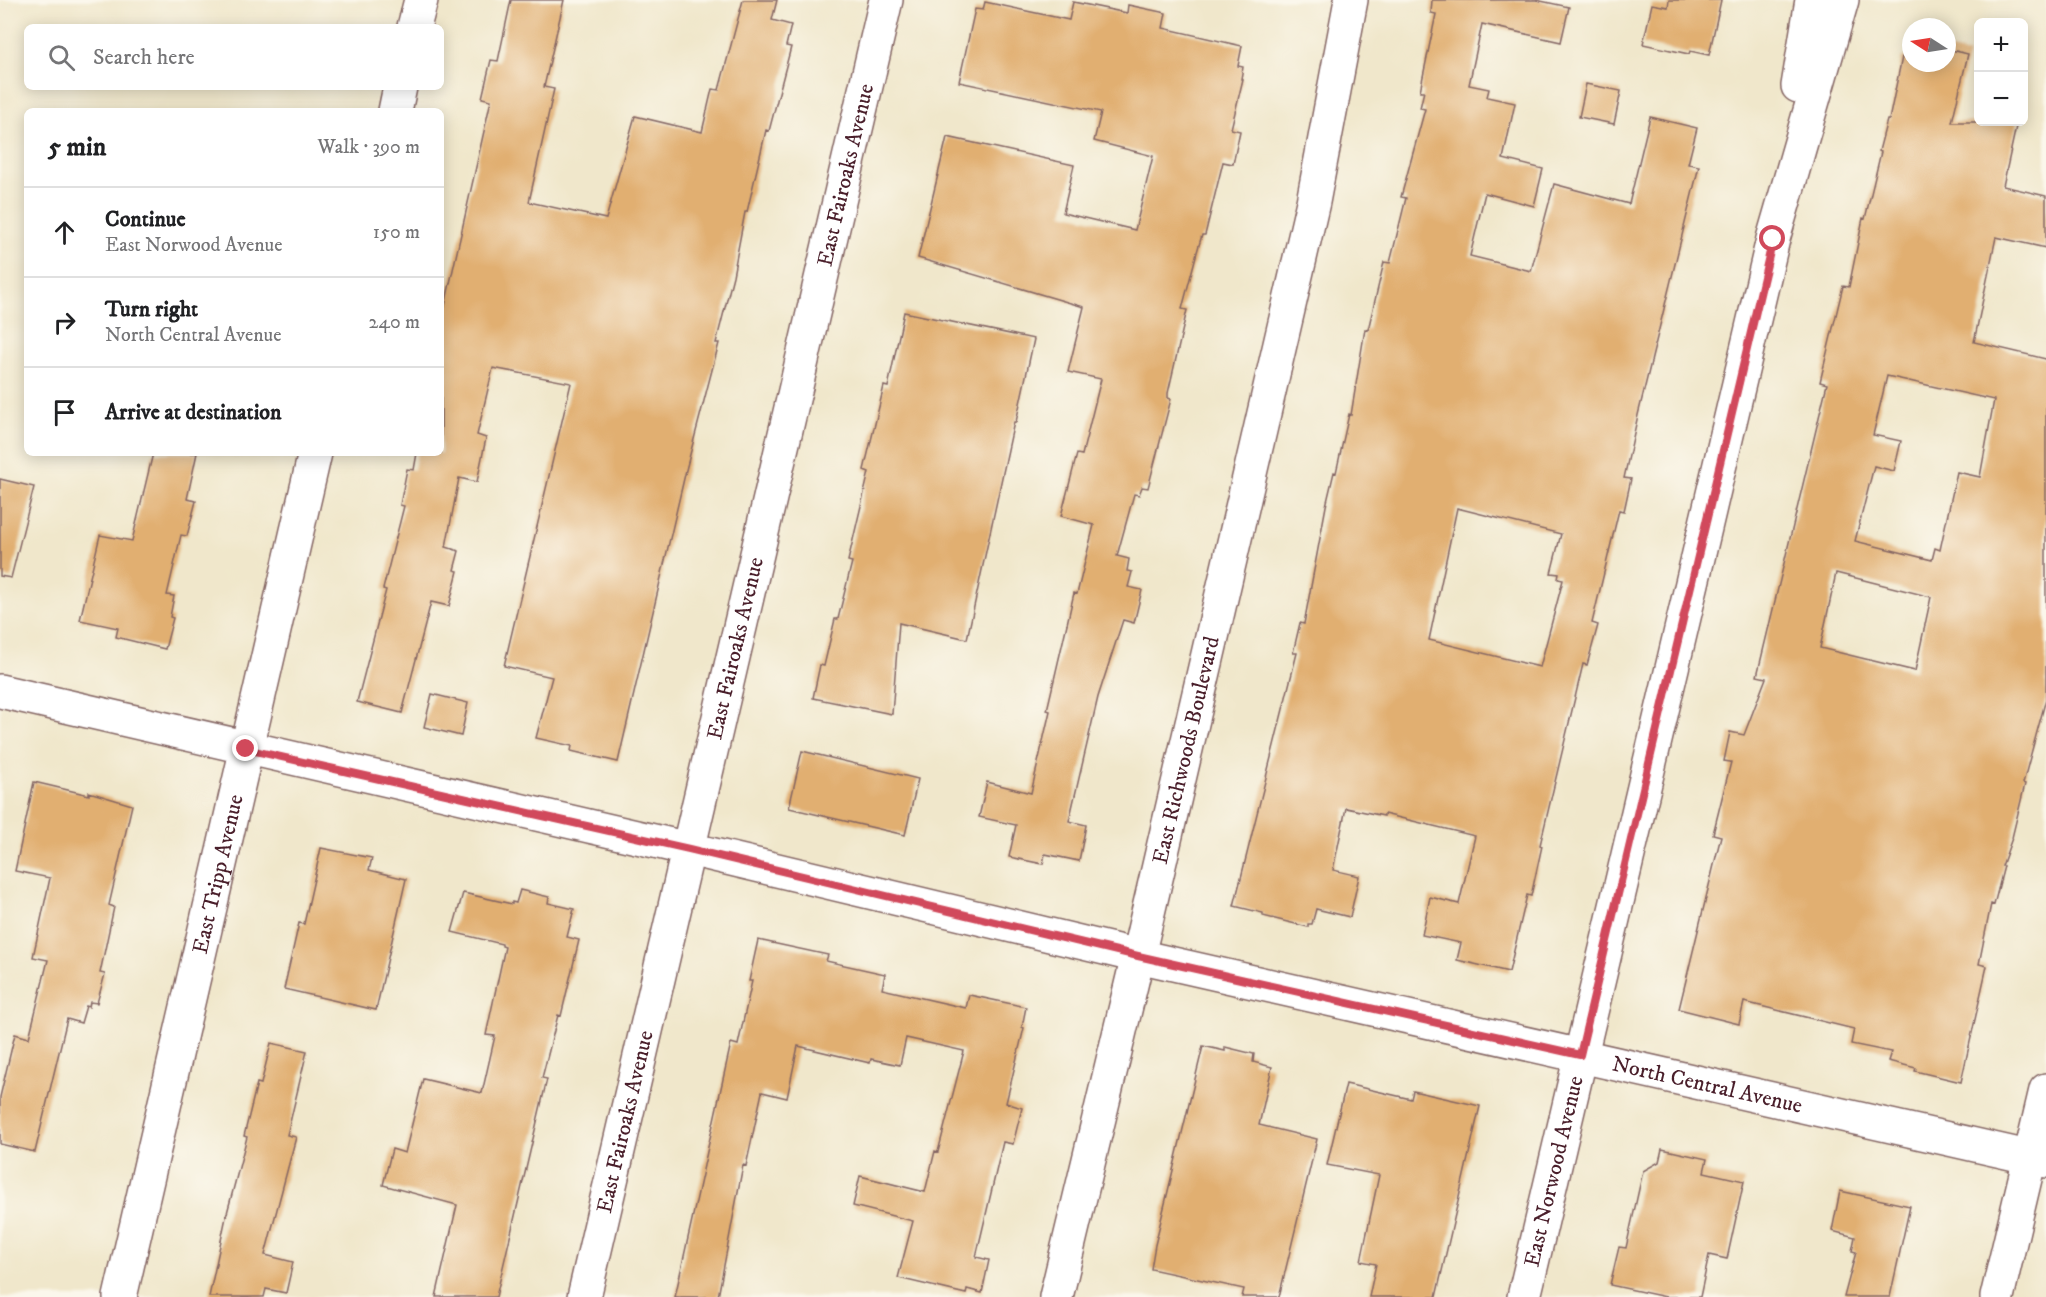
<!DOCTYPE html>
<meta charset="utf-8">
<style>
:root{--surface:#fff;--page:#f2f2f2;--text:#202124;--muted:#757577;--line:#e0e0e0}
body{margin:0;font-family:"IM FELL DW Pica",serif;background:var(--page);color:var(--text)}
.controls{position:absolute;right:18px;top:18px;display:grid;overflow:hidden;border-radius:9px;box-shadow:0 3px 15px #0003}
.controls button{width:54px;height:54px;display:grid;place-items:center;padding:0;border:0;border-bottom:2px solid var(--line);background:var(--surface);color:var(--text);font:30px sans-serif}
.compass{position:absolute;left:1902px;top:18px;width:54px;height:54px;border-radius:50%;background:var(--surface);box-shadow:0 3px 15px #0003;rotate:282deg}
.stop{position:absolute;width:18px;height:18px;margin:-14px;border:4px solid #d1495b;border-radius:50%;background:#fff}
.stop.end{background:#d1495b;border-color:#fff;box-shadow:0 2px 6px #0008}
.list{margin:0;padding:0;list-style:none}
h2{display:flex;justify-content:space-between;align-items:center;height:78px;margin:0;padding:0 24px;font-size:26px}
h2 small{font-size:20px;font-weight:400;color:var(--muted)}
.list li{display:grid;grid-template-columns:39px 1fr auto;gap:18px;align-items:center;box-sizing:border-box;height:90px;padding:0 24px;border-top:2px solid var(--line)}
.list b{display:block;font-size:22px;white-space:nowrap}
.list p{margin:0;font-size:20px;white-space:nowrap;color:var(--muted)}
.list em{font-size:20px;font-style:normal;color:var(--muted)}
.icon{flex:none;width:33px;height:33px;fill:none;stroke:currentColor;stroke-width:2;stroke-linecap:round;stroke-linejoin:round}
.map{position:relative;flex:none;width:2046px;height:1297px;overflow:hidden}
.search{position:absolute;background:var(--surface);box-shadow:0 3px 15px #0003;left:24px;top:24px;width:420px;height:66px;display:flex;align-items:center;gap:15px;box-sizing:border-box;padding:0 21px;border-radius:9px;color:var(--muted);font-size:22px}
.panel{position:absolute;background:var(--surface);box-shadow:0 3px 15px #0003;left:24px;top:108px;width:420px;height:348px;border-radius:9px}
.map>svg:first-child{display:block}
</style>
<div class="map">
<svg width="2046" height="1297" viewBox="0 0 2046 1297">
<rect width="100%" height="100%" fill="#fbf7ec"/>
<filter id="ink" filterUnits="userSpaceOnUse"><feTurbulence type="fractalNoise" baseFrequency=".0167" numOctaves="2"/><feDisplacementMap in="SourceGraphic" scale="12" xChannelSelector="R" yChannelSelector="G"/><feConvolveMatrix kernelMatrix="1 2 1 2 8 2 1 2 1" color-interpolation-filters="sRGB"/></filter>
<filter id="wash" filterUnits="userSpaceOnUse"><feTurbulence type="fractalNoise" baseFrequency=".008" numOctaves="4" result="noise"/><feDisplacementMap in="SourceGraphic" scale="24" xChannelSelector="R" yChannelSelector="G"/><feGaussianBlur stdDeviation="1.35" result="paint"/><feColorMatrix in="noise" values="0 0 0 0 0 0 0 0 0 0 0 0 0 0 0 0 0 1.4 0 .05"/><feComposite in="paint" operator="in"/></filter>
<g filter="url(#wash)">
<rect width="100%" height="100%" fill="#f0e7cb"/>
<g id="blocks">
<path fill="#e1af71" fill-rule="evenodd" d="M 511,0 L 564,0 L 544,87 L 554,89 L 529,202 L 606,219 L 635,116 L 702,132 L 712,89 L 719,90 L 743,0 L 777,0 L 772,20 L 791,25 L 786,46 L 791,47 L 769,131 L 766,130 L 747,212 L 745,212 L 733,276 L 716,343 L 719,343 L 686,470 L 618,762 L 571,751 L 572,746 L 536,738 L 552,677 L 504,666 L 571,383 L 493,368 L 477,435 L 486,438 L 477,482 L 459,478 L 446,547 L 459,551 L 454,570 L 458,571 L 449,606 L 431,602 L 402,713 L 357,702 L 386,590 L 383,589 L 404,506 L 400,505 L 407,469 L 414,470 L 417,453 L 441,453 L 441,329 L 444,310 L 491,100 L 482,98 L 491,60 L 498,61 Z
M 1432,0 L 1536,0 L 1569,7 L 1561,42 L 1482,24 L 1469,85 L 1489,89 L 1487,97 L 1515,103 L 1503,159 L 1543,169 L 1534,206 L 1485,193 L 1470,256 L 1531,271 L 1554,184 L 1629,204 L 1650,117 L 1697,128 L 1688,164 L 1699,166 L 1638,415 L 1624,478 L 1631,479 L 1624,511 L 1619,510 L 1592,623 L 1598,625 L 1587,665 L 1583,664 L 1540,845 L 1542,846 L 1531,896 L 1527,895 L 1509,972 L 1457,960 L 1461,943 L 1422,935 L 1430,897 L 1459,904 L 1475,836 L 1384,814 L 1384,816 L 1346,808 L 1333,870 L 1359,876 L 1350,917 L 1316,909 L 1312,924 L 1308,924 L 1308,927 L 1263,916 L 1263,913 L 1234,906 L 1297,653 L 1293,653 L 1300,623 L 1304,624 L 1326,506 L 1334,472 L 1336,473 L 1349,414 L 1351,415 L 1365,329 L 1368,330 L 1384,262 L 1390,263 L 1406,198 L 1401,197 L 1425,109 L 1420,108 L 1424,91 L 1420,91 L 1436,14 L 1431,13 ZM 1457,508 L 1561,534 L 1551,573 L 1559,574 L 1558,579 L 1563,580 L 1540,667 L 1429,640 Z
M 1669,0 L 1721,0 L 1709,55 L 1690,51 L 1689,54 L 1643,44 L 1652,4 L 1668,7 Z
M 985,2 L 1069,20 L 1073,2 L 1127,13 L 1128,5 L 1166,13 L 1163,28 L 1242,46 L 1238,66 L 1243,67 L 1241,79 L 1243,79 L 1231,129 L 1240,131 L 1233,164 L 1223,162 L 1205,235 L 1202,235 L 1197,252 L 1182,309 L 1187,310 L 1168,393 L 1168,398 L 1171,399 L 1148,488 L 1142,487 L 1139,495 L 1134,494 L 1117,556 L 1129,559 L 1127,571 L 1132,572 L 1128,587 L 1142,590 L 1134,623 L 1123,620 L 1098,697 L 1069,821 L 1086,825 L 1079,861 L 1045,854 L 1043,864 L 1009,857 L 1016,825 L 979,817 L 987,782 L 1031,793 L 1050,711 L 1047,710 L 1067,624 L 1074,593 L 1077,594 L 1094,525 L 1061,516 L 1077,454 L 1082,455 L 1101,379 L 1068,372 L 1084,307 L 918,258 L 947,137 L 1074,165 L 1063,213 L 1135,230 L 1153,156 L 1094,141 L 1101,112 L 959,82 L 975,9 L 983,10 Z
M 1911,46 L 1911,63 L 1947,63 L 1947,49 L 1968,54 L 1952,122 L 2017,122 L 2003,186 L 2046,196 L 2046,248 L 1996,237 L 1974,342 L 2046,359 L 2046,699 L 2023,783 L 2025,784 L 2012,838 L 2002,866 L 2004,866 L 1994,905 L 1991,904 L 1979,964 L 1987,966 L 1961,1082 L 1915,1071 L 1916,1068 L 1888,1061 L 1891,1052 L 1851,1044 L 1854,1029 L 1744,1002 L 1739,1024 L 1679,1009 L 1721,836 L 1713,834 L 1731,762 L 1724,761 L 1730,732 L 1744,735 L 1766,678 L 1757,676 L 1827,384 L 1820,382 L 1843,286 L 1849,287 L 1863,218 L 1865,219 L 1881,152 L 1879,151 L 1887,120 L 1889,120 L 1902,57 L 1908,58 ZM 1887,376 L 1994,400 L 1980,477 L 1957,472 L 1940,550 L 1935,548 L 1932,560 L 1855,541 L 1874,466 L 1894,471 L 1901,441 L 1873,435 ZM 1836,573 L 1931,597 L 1915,671 L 1820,648 Z
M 1586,84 L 1621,91 L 1614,124 L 1579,117 Z
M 904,312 L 1034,339 L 1016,422 L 1014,422 L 967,639 L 899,623 L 892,714 L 813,698 L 820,665 L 824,666 L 835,619 L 838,619 L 852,562 L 848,561 L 869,472 L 864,470 L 884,386 L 888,387 Z
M 153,453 L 197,453 L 187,499 L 196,501 L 187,536 L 181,535 L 167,595 L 174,596 L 170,617 L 173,618 L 165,649 L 116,637 L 118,628 L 80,620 L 100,535 L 132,541 Z
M 0,479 L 34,487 L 11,578 L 0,576 Z
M 432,694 L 468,703 L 461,736 L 424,727 Z
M 802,751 L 918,779 L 905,835 L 789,808 Z
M 34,782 L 89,795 L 89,792 L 132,805 L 109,905 L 114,907 L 100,973 L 105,974 L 97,1003 L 90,1002 L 89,1007 L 86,1006 L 81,1023 L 67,1019 L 35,1152 L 0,1144 L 0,1097 L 15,1034 L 29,1038 L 48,960 L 33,957 L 50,878 L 15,871 Z
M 321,848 L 372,858 L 369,870 L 406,879 L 376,1010 L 284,989 L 299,923 L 304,924 Z
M 520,890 L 549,897 L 548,903 L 574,909 L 567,937 L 579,940 L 561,1016 L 558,1015 L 542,1078 L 547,1079 L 496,1297 L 436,1297 L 457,1205 L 383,1185 L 392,1149 L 405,1153 L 423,1079 L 482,1093 L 495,1036 L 486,1035 L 505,947 L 502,946 L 502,944 L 452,932 L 463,893 L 512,904 L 512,902 L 516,903 Z
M 758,940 L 828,955 L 826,961 L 885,974 L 882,989 L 966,1008 L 969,995 L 1026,1007 L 1022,1027 L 1024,1028 L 1006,1103 L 1022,1108 L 1013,1144 L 1003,1142 L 976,1257 L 989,1260 L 982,1293 L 967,1289 L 966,1294 L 898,1278 L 913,1221 L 853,1206 L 860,1176 L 925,1192 L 935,1151 L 938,1152 L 964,1051 L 906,1038 L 900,1065 L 871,1059 L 870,1063 L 798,1046 L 787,1098 L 762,1092 L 746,1166 L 743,1165 L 718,1297 L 675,1297 L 731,1043 L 738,1045 L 752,981 L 749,981 Z
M 271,1043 L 307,1051 L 287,1135 L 296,1137 L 265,1255 L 293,1262 L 286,1293 L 266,1289 L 264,1297 L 209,1297 L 226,1217 L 247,1137 L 244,1136 L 257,1083 L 261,1084 Z
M 1203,1046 L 1225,1051 L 1225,1047 L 1254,1054 L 1253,1062 L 1272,1067 L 1259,1125 L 1317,1139 L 1279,1297 L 1242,1297 L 1244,1289 L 1151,1269 L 1155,1245 Z
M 1346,1084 L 1411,1099 L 1413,1091 L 1480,1106 L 1436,1297 L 1369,1297 L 1376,1264 L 1361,1261 L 1379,1175 L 1327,1165 Z
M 1662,1149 L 1707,1159 L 1704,1172 L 1744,1181 L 1727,1259 L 1709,1255 L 1700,1297 L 1666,1297 L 1610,1285 L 1619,1247 L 1626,1248 L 1643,1171 L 1659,1162 Z
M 1840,1191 L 1910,1206 L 1890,1297 L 1844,1297 L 1856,1252 L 1852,1251 L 1855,1237 L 1832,1231 Z"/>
</g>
</g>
<g filter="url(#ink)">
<use href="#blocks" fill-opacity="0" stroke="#846563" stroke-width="1.5"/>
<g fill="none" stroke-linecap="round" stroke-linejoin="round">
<defs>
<g id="minor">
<path d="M 414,27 L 421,0"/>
<path d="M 1798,86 L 1812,0"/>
<path d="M 395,111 L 400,87"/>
<path id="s1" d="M 0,691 L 689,849 L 1138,956 L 2046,1161"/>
<path id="s2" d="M 120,1297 L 315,453"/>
<path id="s3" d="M 584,1297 L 886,0"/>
<path id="s4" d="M 1056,1297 L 1138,956 L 1313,202 L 1351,0"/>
<path id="s5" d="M 1524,1297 L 1773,239 L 1842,0"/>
<path d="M 1997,1297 L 2046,1090"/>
</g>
</defs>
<use href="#minor" stroke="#846563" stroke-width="36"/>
<use href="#minor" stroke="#fff" stroke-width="33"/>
</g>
</g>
<g fill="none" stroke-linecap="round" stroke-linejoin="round" filter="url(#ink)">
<path stroke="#d1495b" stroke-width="8" d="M 246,749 L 689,849 L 1138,956 L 1580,1055 L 1773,239"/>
</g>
<g text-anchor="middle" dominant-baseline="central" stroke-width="6" stroke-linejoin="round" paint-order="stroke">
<g font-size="22" fill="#4a1f2b" stroke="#fbf7ec">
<text stroke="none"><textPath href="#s3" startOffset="1152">East Fairoaks Avenue</textPath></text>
<text stroke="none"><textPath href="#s3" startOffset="666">East Fairoaks Avenue</textPath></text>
<text stroke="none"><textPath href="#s4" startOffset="562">East Richwoods Boulevard</textPath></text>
<text stroke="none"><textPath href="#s2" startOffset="434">East Tripp Avenue</textPath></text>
<text stroke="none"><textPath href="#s1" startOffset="1752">North Central Avenue</textPath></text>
<text stroke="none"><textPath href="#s3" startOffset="180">East Fairoaks Avenue</textPath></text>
<text stroke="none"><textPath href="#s5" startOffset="129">East Norwood Avenue</textPath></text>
</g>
</g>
</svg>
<div class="controls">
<button>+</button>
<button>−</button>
</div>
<svg class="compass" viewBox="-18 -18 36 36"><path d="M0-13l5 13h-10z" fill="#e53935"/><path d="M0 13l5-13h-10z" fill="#757577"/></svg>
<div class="stop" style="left:1773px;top:239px"></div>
<div class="stop end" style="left:246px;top:749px"></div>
<div class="search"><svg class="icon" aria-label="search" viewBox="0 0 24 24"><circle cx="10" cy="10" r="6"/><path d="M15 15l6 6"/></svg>Search here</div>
<section class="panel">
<h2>5 min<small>Walk · 390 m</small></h2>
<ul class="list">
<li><svg class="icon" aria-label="ahead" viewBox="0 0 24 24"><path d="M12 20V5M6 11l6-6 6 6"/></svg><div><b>Continue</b><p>East Norwood Avenue</p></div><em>150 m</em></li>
<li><svg class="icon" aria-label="right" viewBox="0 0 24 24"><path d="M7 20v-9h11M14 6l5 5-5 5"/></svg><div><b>Turn right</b><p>North Central Avenue</p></div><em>240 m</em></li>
<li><svg class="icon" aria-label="arrive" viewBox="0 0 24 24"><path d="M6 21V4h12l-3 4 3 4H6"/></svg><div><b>Arrive at destination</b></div></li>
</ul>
</section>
</div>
